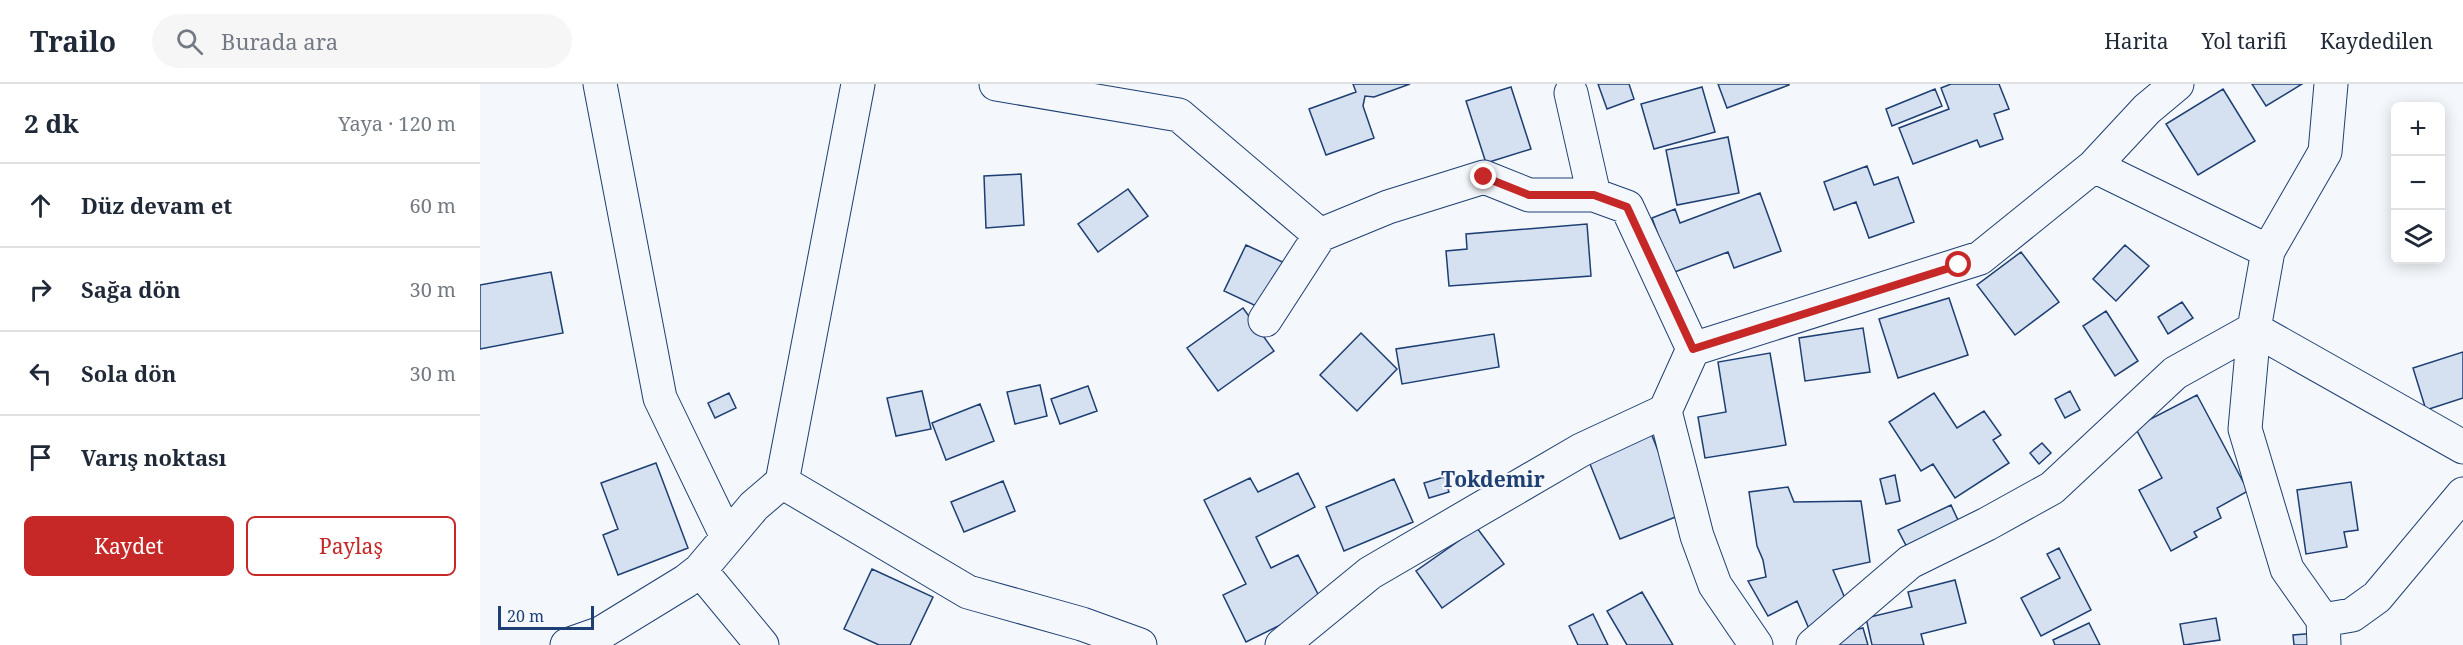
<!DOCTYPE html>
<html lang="tr">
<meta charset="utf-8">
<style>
:root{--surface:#fff;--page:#f6f6f7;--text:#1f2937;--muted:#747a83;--line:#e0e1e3;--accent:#c62828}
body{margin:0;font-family:"Noto Serif",serif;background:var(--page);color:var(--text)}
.controls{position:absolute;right:18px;top:18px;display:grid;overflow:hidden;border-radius:9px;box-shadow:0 3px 15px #0003}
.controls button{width:54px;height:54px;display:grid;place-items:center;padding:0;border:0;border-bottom:2px solid var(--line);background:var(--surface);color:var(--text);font:30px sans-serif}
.scale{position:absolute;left:18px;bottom:15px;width:96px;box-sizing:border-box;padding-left:6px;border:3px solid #1d3f73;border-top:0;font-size:16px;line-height:21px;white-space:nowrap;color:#1d3f73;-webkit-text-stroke:4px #f4f7fb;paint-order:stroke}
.stop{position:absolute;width:18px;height:18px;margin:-14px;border:4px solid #c62828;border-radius:50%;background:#fff}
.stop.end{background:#c62828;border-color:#fff;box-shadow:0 2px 6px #0008}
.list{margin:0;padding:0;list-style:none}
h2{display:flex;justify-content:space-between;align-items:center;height:78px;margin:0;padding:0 24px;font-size:26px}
h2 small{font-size:20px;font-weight:400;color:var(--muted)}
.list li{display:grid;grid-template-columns:39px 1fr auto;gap:18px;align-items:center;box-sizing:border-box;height:84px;padding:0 24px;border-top:2px solid var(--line)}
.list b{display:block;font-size:22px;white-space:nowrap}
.list em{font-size:20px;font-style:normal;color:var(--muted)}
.actions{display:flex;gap:12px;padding:18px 24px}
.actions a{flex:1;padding:14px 0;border:2px solid var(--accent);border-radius:9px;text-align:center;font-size:21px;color:var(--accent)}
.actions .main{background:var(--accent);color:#fff}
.icon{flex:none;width:33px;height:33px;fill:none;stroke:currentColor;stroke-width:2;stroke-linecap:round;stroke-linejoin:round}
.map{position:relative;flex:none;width:1983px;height:561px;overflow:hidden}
header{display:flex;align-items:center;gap:36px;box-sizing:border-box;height:84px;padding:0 30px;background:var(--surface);border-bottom:2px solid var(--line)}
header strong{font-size:28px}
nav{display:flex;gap:33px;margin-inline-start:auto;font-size:21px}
.search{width:420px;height:54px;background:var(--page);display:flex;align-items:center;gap:15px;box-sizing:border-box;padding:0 21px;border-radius:33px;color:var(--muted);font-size:22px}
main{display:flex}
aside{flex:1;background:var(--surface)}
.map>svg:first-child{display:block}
</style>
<header>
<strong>Trailo</strong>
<div class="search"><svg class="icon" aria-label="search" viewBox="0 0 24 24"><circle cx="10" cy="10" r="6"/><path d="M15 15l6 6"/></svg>Burada ara</div>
<nav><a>Harita</a><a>Yol tarifi</a><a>Kaydedilen</a></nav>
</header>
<main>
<aside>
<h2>2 dk<small>Yaya · 120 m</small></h2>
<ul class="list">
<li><svg class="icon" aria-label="ahead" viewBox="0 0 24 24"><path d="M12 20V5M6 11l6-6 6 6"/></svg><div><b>Düz devam et</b></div><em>60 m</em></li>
<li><svg class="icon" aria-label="right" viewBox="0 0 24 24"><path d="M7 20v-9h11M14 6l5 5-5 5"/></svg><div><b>Sağa dön</b></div><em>30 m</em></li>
<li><svg class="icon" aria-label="left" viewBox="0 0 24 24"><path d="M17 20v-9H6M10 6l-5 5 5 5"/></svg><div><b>Sola dön</b></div><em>30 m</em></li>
<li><svg class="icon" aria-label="arrive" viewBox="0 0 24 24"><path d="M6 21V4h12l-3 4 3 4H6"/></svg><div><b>Varış noktası</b></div></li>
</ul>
<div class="actions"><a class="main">Kaydet</a><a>Paylaş</a></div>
</aside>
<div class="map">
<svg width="1983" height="561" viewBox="0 0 1983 561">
<rect width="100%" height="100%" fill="#f4f7fb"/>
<path fill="#d5e0f0" stroke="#1d3f73" stroke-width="1.5" d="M 873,0 L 930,0 L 894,13 L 885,12 L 883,22 L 894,54 L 846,71 L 829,25 L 876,8 Z
M 1118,0 L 1149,0 L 1154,15 L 1127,25 Z
M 1238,0 L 1309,0 L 1309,1 L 1247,24 Z
M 1471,0 L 1519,0 L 1529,25 L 1514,30 L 1523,55 L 1500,63 L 1497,56 L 1433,80 L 1419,44 L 1469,25 L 1461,4 Z
M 1772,0 L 1822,0 L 1786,22 Z
M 1031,3 L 1051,65 L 1006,79 L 986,17 Z
M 1222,3 L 1235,48 L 1174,65 L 1161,20 Z
M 1455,5 L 1462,22 L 1412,42 L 1406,25 Z
M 1743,5 L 1775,57 L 1718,91 L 1686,40 Z
M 1248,53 L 1259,109 L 1197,121 L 1186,66 Z
M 1387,82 L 1394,101 L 1418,93 L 1434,138 L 1389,154 L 1376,118 L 1354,126 L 1344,98 Z
M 541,90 L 544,141 L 506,144 L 504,92 Z
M 648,105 L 668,132 L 618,168 L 598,140 Z
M 1280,109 L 1301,167 L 1254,184 L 1248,168 L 1192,189 L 1172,134 L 1195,125 L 1200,139 Z
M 1107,140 L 1111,192 L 969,202 L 966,167 L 987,165 L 986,150 Z
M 766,161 L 809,181 L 787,227 L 744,207 Z
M 1645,161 L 1669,182 L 1636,217 L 1613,195 Z
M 1541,168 L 1579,218 L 1535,251 L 1497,201 Z
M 71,188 L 83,249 L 0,265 L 0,201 Z
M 1469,214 L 1488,271 L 1418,294 L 1399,235 Z
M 1702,218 L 1713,234 L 1688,250 L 1678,233 Z
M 763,224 L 794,267 L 738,307 L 707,264 Z
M 1626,227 L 1658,277 L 1635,292 L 1603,242 Z
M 1383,244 L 1390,288 L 1325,297 L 1319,254 Z
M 881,249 L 917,285 L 877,327 L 840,291 Z
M 1014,250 L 1019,283 L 922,300 L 916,265 Z
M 1983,268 L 1983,314 L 1946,326 L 1933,284 Z
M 1290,269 L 1306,361 L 1225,374 L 1218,333 L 1246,328 L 1238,278 Z
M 560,301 L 567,332 L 535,340 L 527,308 Z
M 608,302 L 617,327 L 580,340 L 571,315 Z
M 442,307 L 451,345 L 416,352 L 407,314 Z
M 1590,307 L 1600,326 L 1585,334 L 1575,315 Z
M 249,309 L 256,324 L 235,334 L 228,319 Z
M 1454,309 L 1477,344 L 1504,327 L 1521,351 L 1513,356 L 1529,379 L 1475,414 L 1453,380 L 1441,387 L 1409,338 Z
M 1717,311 L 1768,407 L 1737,424 L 1741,434 L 1714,448 L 1717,453 L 1691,467 L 1659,406 L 1682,394 L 1655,343 Z
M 500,320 L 514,357 L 466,376 L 452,339 Z
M 1169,344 L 1203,430 L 1140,455 L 1106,370 Z
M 1562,359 L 1571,369 L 1559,380 L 1550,369 Z
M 176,379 L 208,464 L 138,491 L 123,451 L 138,445 L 121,399 Z
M 818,389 L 835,423 L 776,453 L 791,484 L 818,471 L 843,520 L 766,558 L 743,511 L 766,500 L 724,416 L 770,394 L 778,408 Z
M 1415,391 L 1420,417 L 1406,420 L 1400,395 Z
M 964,393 L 969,408 L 949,414 L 944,399 Z
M 914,395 L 933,438 L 864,467 L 846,423 Z
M 523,397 L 535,427 L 484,448 L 471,418 Z
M 1871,398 L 1878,446 L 1864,448 L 1867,463 L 1826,470 L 1817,406 Z
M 1308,403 L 1314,418 L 1381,417 L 1390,478 L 1353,486 L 1372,531 L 1330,547 L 1317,517 L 1288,532 L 1268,497 L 1286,493 L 1283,476 L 1277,462 L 1269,408 Z
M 1471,421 L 1483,447 L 1431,471 L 1418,446 Z
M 997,444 L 1024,480 L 962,524 L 936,487 Z
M 1579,464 L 1611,526 L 1561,552 L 1541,514 L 1580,494 L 1567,470 Z
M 392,485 L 453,513 L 430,561 L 399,561 L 364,545 Z
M 1475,496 L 1486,539 L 1441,550 L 1444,561 L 1392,561 L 1386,534 L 1432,523 L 1428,508 Z
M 1162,508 L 1193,561 L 1147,561 L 1127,527 Z
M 1113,530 L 1128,561 L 1098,561 L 1089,542 Z
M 1736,534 L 1740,556 L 1704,561 L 1700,540 Z
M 1609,539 L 1620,561 L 1575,561 L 1573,556 Z
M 1383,544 L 1388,561 L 1359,561 L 1356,550 Z
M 1837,549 L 1838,561 L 1814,561 L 1813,551 Z"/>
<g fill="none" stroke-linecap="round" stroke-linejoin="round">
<defs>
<path id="minor" d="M 120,0 L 180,314 L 247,453
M 516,0 L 699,31 L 840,151
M 1091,9 L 1114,111
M 1614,82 L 1788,167
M 785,236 L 840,151 L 908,123 L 1004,93 L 1049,111 L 1114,111 L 1147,123 L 1213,265
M 1185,327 L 1217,452 L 1235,501 L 1276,561
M 302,398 L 378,0
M 220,486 L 282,561
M 1843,536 L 1872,531 L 1897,513 L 1983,410
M 87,561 L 121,549 L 206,497 L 220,486 L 274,422 L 302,398 L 488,508 L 602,540 L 660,561
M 802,561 L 890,489 L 1101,366 L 1185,327 L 1213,265 L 1500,174 L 1614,82 L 1667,25 L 1697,0
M 1333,561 L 1430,478 L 1507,440 L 1572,404 L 1695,289 L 1774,245 L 1983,363
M 1844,561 L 1843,536 L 1807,485 L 1765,345 L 1774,245 L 1788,167 L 1845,68 L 1851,0"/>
</defs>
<use href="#minor" stroke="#1d3f73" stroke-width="35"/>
<use href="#minor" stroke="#f4f7fb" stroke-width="33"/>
</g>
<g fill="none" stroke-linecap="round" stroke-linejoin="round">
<path stroke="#c62828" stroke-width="8" d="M 1004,93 L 1049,111 L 1114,111 L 1147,123 L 1213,265 L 1479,181"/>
</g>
<g text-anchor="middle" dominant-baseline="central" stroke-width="4.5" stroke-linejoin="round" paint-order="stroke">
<g font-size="21" font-weight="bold" fill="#1d3f73" stroke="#f4f7fb">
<text x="1013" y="395">Tokdemir</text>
</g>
</g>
</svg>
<div class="controls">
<button>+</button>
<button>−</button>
<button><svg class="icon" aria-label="layers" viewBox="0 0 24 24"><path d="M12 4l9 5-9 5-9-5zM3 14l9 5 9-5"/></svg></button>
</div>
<div class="scale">20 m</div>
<div class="stop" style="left:1479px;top:181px"></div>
<div class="stop end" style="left:1004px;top:93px"></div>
</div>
</main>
